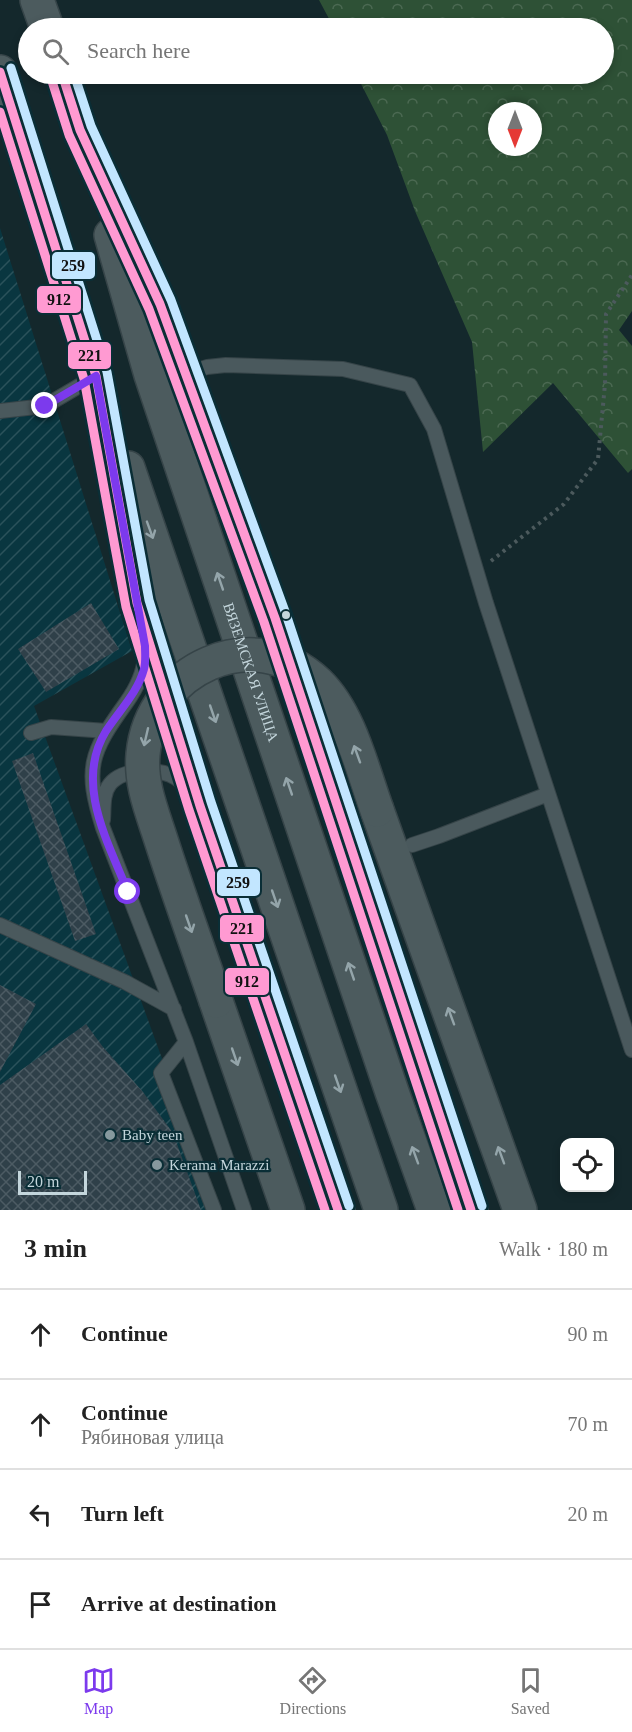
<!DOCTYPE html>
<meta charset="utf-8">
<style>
:root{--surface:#fff;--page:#f6f6f6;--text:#222;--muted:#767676;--line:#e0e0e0;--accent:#7c3aed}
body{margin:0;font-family:Georgia,serif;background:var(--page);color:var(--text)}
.controls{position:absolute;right:18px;bottom:18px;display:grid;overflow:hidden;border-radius:12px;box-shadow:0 3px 9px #0003}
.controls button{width:54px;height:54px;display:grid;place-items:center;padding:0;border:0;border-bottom:2px solid var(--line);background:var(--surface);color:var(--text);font:30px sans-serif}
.compass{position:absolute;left:488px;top:102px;width:54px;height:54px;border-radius:50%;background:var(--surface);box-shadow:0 3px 9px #0003;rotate:180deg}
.scale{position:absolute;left:18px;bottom:15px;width:69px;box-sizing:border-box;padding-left:6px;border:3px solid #c4d6dc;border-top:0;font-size:16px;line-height:21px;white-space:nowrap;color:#c4d6dc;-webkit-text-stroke:4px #0a2e36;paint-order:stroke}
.stop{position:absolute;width:18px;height:18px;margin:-14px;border:4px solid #7c3aed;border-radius:50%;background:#fff}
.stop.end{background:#7c3aed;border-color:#fff;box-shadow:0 2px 6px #0008}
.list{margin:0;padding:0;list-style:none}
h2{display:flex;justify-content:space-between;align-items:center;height:78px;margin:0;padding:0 24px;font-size:26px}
h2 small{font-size:20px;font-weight:400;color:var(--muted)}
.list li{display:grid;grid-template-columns:39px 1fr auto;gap:18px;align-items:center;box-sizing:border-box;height:90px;padding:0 24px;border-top:2px solid var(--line)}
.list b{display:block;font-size:22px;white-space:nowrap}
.list p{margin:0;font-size:20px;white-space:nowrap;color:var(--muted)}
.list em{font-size:20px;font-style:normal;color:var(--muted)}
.icon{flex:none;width:33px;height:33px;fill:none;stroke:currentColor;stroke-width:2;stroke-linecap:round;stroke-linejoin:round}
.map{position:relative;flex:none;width:632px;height:1210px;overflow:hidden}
.search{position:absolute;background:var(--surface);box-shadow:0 3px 9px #0003;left:18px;right:18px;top:18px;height:66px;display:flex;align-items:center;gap:15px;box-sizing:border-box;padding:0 21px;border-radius:33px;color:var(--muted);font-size:22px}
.sheet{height:438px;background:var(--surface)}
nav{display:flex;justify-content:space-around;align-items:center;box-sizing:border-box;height:84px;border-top:2px solid var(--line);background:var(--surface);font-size:16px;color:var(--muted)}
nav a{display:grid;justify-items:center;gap:3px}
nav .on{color:var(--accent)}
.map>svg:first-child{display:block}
</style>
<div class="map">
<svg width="632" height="1210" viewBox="0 0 632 1210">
<defs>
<pattern id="industrial-furrows" width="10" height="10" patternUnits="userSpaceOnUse" patternTransform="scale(1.5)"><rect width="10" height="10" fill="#093640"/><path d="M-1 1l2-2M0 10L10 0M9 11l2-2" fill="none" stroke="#2b525b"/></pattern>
<pattern id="forest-crowns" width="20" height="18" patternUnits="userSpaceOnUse" patternTransform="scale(1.5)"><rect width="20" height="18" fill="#2e5136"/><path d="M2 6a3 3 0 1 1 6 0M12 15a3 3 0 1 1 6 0" fill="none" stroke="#4b6952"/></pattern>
<pattern id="building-cross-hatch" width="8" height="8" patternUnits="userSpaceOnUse" patternTransform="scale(1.5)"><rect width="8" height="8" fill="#2f4049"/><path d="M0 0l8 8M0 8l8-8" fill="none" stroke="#4c5b63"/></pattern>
</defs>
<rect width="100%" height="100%" fill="#14282c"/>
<path fill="url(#industrial-furrows)" d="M 0,228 L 132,651 L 34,706 L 217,1210 L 0,1210 Z"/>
<path fill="url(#forest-crowns)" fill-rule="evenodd" d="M 319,0 L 632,0 L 632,311 L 619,330 L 632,346 L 632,469 L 628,473 L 553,383 L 483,452 L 472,342 L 415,211 L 387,135 L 356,74 L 604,74 L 604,28 L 334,28 ZM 497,111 L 533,111 L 533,147 L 497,147 Z"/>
<path fill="url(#building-cross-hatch)" d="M 91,603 L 119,649 L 46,692 L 18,649 Z
M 33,753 L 96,934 L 75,941 L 12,761 Z
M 0,985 L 36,1004 L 0,1072 Z
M 86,1024 L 103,1047 L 143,1092 L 173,1133 L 201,1210 L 0,1210 L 0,1085 Z"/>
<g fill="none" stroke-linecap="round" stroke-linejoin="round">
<defs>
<path id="service" d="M 185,374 L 207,367 L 226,365 L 343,369 L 410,385 L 434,429 L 486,603 L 632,1050
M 0,411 L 45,406 L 96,376
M 145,656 C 144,673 136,689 126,703 C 90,753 84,768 103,828 L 186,1042 L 244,1210
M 31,733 L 51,727 L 107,731
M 103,820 C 104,809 102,794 110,784 C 123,768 160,768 176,778 C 180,780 183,784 186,787
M 412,845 L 439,836 L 548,794
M 0,925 L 125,982 L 174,1009
M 186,1042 L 161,1073 L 214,1210"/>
<g id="secondary">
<path d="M 37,0 L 47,28"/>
<path d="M 0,72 L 96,376 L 137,603 L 200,806 L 338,1210"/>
<path d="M 62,74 L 80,130 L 160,304 L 275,618 L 471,1210"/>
<path id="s1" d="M 111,235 L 151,375 L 392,1092 L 434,1210"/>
<path d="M 128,468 L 381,1210"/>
<path d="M 377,810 L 520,1210"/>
<path d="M 216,1001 L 288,1210"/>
</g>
</defs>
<use href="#service" stroke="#364448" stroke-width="16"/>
<use href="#secondary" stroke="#364448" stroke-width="36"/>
<path stroke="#4c5a5d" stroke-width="4" stroke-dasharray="3 4.5" stroke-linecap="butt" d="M 491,561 L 564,504 L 598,459 L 605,384 L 606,314 L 632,275"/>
<use href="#service" stroke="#4a595d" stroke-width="14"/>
<use href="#secondary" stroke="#4c5b5e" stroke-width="33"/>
<defs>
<path id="secondary-bridge" d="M 216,1001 C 198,948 179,896 162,843 C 153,814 140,785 143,754 C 151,669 253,621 318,683 C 350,714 362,769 377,810"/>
</defs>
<use href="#secondary-bridge" stroke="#364448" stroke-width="36" stroke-linecap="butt"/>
<use href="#secondary-bridge" stroke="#4c5b5e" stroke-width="33"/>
<defs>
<path id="bus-1" d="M 0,72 L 96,376 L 137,603 L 200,806 L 338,1210
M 62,74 L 80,130 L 160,304 L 275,618 L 471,1210"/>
<path id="bus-2" d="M 51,78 L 69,135 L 149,309 L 264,622 L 458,1210
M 0,112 L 84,379 L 126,607 L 189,810 L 325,1210"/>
<path id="bus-3" d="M 11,68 L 107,372 L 149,600 L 211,802 L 349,1206
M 74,74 L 91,126 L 171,300 L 286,614 L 482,1206"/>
</defs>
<use href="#bus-1" stroke="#0a2e36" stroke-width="14"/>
<use href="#bus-2" stroke="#0a2e36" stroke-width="14"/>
<use href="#bus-3" stroke="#0a2e36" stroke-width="14"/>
<use href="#bus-1" stroke="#ff9ad2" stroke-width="9"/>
<use href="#bus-2" stroke="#ff9ad2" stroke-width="9"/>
<use href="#bus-3" stroke="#c2e6ff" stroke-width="9"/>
</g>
<defs><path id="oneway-shaft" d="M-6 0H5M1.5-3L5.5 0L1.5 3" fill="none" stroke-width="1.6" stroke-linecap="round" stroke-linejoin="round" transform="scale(1.5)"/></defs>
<g stroke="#94a5aa">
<use href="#oneway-shaft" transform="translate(150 530) rotate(70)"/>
<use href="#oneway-shaft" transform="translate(220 581) rotate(-109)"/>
<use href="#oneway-shaft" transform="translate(213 714) rotate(71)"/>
<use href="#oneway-shaft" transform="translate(146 737) rotate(103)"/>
<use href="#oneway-shaft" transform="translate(357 754) rotate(-110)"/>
<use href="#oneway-shaft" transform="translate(289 786) rotate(-109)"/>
<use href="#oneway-shaft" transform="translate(275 899) rotate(71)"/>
<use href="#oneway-shaft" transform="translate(189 924) rotate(71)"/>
<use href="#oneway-shaft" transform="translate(351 971) rotate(-109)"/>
<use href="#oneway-shaft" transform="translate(451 1016) rotate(-110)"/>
<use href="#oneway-shaft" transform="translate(235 1057) rotate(71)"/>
<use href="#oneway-shaft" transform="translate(338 1084) rotate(71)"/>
<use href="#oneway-shaft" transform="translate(415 1155) rotate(-110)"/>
<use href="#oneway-shaft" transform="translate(501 1155) rotate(-110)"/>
</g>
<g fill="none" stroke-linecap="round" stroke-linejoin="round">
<path stroke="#7c3aed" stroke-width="8" d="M 45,406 L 96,376 L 145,646 C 145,653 146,662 144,669 C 138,692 119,711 106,731 C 74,783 108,842 128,892"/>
</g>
<circle fill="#c4d6dc" stroke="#0a2e36" stroke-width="2" cx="286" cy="615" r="5"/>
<g fill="#86999e" stroke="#0a2e36" stroke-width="2">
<circle cx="110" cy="1135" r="6"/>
<circle cx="157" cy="1165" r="6"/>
</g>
<g text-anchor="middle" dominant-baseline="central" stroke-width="4.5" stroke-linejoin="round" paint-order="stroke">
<g font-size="15" fill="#c4d6dc" stroke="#0a2e36">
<text stroke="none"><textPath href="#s1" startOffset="459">ВЯЗЕМСКАЯ УЛИЦА</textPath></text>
</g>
<g font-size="15" fill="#c4d6dc" stroke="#0a2e36" text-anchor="start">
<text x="122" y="1135">Baby teen</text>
<text x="169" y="1165">Kerama Marazzi</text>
</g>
</g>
<g stroke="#0a2e36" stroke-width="2">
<rect x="51" y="251" width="45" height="29" rx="6" fill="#c2e6ff"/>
<rect x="36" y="285" width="46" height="29" rx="6" fill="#ff9ad2"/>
<rect x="67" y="341" width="45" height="29" rx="6" fill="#ff9ad2"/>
<rect x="216" y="868" width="45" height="29" rx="6" fill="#c2e6ff"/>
<rect x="219" y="914" width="46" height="29" rx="6" fill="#ff9ad2"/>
<rect x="224" y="967" width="46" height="29" rx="6" fill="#ff9ad2"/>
</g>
<g font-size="16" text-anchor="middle" font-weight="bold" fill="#111">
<text x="73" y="271">259</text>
<text x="59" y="305">912</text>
<text x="90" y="361">221</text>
<text x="238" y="888">259</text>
<text x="242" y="934">221</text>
<text x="247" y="987">912</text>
</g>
</svg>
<div class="controls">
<button><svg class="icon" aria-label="locate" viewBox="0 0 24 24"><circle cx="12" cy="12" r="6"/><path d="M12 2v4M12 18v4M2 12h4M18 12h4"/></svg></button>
</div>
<svg class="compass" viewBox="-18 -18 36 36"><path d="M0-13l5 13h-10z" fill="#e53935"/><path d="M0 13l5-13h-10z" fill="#767676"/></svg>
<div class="scale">20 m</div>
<div class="stop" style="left:128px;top:892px"></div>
<div class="stop end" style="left:45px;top:406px"></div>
<div class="search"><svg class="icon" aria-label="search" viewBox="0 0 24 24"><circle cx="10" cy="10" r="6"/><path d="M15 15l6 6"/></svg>Search here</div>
</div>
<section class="sheet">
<h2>3 min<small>Walk · 180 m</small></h2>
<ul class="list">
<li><svg class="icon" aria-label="ahead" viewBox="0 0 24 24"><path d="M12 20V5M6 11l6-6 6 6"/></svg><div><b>Continue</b></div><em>90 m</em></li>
<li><svg class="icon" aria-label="ahead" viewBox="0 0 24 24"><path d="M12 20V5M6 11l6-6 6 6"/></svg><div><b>Continue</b><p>Рябиновая улица</p></div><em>70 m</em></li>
<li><svg class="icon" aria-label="left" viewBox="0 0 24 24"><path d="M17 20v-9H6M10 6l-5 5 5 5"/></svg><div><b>Turn left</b></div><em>20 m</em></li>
<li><svg class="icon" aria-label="arrive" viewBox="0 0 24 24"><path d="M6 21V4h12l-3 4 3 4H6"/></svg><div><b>Arrive at destination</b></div></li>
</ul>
</section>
<nav>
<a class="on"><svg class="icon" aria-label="map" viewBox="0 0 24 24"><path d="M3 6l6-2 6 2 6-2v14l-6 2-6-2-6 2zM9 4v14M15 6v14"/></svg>Map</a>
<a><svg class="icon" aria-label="directions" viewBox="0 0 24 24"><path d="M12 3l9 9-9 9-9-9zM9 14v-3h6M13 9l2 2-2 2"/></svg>Directions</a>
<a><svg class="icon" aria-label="saved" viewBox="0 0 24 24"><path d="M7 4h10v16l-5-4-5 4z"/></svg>Saved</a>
</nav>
